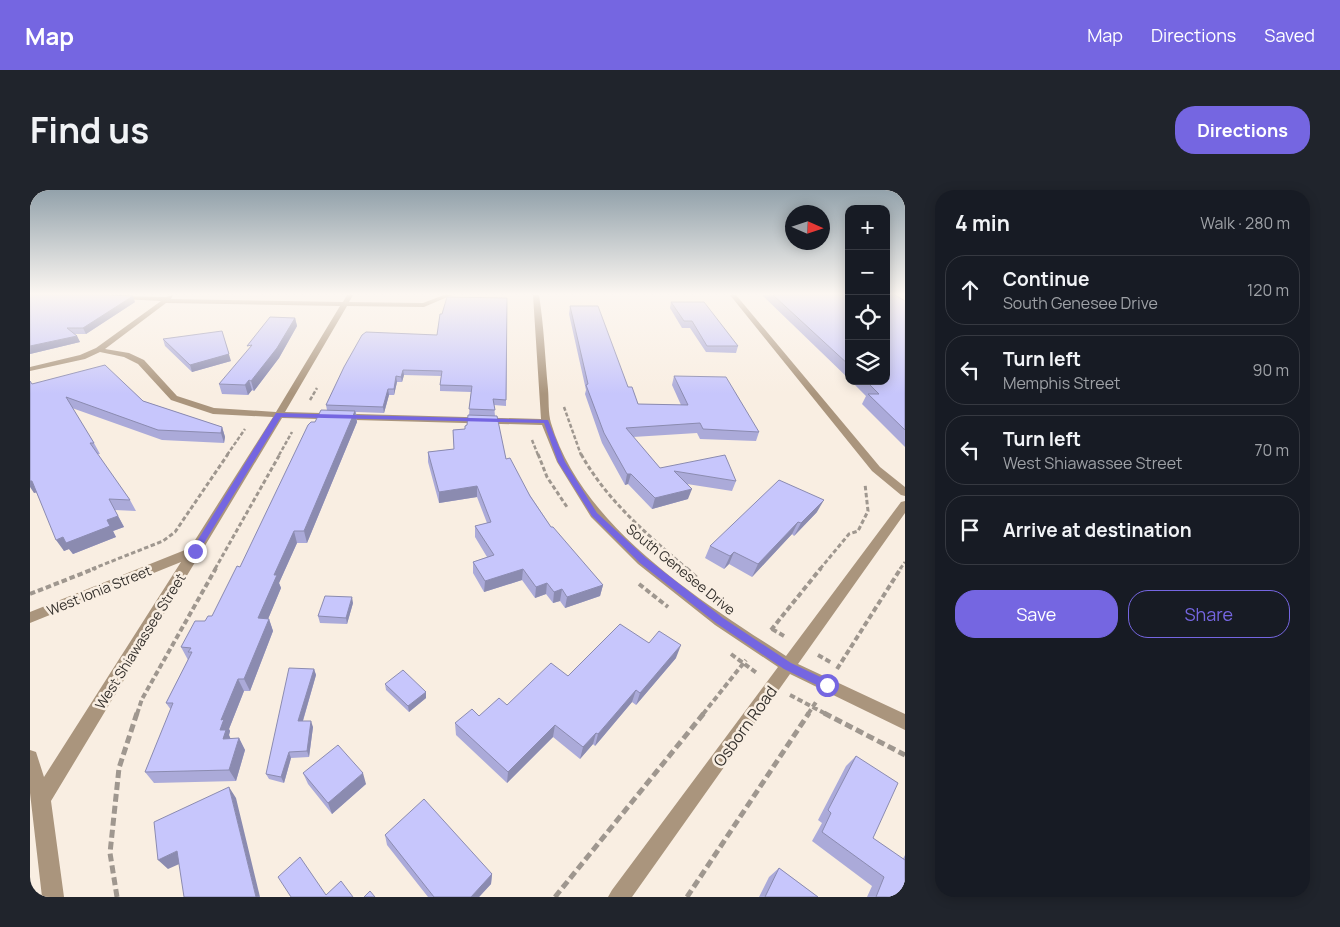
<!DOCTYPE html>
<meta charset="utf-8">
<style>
:root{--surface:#171b24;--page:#20242c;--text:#f1f3f6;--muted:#9ea1a6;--line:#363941;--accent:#7566e1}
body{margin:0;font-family:Manrope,sans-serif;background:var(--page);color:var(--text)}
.controls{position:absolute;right:15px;top:15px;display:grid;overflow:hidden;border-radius:10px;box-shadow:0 2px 12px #0003}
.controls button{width:45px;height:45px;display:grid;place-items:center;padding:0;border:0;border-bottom:1px solid var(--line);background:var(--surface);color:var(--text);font:25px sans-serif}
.compass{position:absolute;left:755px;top:15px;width:45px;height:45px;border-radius:50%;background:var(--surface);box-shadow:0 2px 12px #0003;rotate:93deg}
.stop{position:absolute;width:15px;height:15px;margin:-11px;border:4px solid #7566e1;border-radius:50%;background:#fff}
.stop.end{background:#7566e1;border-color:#fff;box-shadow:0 1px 5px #0008}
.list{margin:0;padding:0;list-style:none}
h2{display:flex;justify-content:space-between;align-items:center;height:65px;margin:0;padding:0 20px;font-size:21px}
h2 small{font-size:16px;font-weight:400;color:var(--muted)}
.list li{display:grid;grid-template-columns:32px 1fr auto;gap:15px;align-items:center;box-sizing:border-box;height:70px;margin:0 10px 10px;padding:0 10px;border:1px solid var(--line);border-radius:20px}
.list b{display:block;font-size:19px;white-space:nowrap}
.list p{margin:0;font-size:16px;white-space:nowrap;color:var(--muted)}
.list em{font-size:16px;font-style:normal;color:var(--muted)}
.actions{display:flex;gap:10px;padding:15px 20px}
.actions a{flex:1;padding:11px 0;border:1px solid var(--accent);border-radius:20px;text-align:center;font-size:18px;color:var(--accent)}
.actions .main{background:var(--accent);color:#fff}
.icon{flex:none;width:28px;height:28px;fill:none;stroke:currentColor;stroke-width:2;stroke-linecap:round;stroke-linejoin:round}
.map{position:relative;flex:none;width:875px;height:707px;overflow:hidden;border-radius:20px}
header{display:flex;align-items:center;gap:30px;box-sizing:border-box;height:70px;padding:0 25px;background:var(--accent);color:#fff}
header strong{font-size:24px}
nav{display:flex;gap:28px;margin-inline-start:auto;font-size:18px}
.intro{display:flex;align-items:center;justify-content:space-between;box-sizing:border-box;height:120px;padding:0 30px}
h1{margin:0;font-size:35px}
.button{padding:12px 22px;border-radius:20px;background:var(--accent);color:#fff;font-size:18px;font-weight:700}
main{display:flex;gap:30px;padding:0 30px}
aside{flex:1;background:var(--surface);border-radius:20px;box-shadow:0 2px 12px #0003}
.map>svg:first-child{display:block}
</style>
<header>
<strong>Map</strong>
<nav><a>Map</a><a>Directions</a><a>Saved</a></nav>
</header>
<div class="intro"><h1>Find us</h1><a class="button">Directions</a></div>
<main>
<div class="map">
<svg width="875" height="707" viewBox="0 0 875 707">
<rect width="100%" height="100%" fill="#f9eee2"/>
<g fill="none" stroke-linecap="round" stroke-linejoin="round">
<path stroke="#9f978f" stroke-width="2.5" stroke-dasharray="4 2" stroke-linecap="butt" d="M 280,210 L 287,198
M 534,217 L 551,265
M 502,250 L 508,265
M 197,265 L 215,239
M 249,265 L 262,242"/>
<path stroke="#9f978f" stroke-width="3" stroke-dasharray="4.5 2.5" stroke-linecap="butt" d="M 508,264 L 517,287 L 537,317
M 551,264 C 577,311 617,344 657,379
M 62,379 L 133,351 L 145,342 L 198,264
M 185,379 L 250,264
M 790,379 L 819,344 L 828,341 L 838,321 L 835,294
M 870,379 L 875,372"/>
<path stroke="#9f978f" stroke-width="4" stroke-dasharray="5.5 3" stroke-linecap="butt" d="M 656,378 L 667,388
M 609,394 L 638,417
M 0,404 L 66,378
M 742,439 L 754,446
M 741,440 L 791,378
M 701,464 L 728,484
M 788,465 L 802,473
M 807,479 L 871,378
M 760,505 L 796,524
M 107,524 L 112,509 L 186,378
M 673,524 L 716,470
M 778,524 L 786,512"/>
<path stroke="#9f978f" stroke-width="5" stroke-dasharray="8 4" stroke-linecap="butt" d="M 794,523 L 875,565
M 87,707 L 80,663 L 89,578 L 107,523
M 525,707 L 674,523
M 657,707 L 779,523"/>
<path fill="#aa957d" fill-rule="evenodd" d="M 50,105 L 136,107 L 143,105 L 141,109 L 313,112 L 317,105 L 323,105 L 319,112 L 393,113 L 414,105 L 422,105 L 394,117 L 317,116 L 255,222 L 511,229 L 503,105 L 509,105 C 514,136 515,168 518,199 C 519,210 518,223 521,233 C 552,337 669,410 756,466 L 871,312 L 875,311 L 875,323 L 768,474 L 875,524 L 875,540 L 760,484 L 602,707 L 578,707 L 582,700 L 748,477 L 685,435 L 608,374 L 561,327 L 527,272 L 512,235 L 252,228 L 21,611 L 34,707 L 12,707 L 0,603 L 0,560 L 6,562 L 14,587 L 151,372 L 0,433 L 0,422 L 160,358 L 243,227 L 183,224 L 141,210 L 108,174 L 94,167 L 70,162 L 55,169 L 0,181 L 0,177 L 50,165 L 66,158 L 131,111 L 53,107 ZM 136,113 L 310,116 L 246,222 L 184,218 L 147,206 L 114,170 L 99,163 L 75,159 Z
M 700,105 L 706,105 L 850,277 L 875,297 L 875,306 L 871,305 L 842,281 Z"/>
</g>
<path fill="#abaad9" d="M 0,105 L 105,112 L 56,144 L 44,144 L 47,146 L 50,152 L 0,164 Z
M 732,105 L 819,105 L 819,189 Z
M 477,108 L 476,216 L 464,215 L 465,226 L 476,269 L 521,337 L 573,395 L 570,406 L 535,418 L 530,411 L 523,413 L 516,404 L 505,408 L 492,390 L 454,402 L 443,383 L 443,372 L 457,367 L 445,347 L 445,336 L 457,333 L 447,307 L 409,313 L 398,272 L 398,262 L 424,259 L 423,240 L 435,239 L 437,235 L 439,225 L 441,202 L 410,201 L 410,195 L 411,186 L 374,185 L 372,192 L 367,192 L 364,205 L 359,205 L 354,223 L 326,222 L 327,232 L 277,353 L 267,353 L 249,393 L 251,398 L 238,429 L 239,429 L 243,441 L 220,501 L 214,501 L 199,539 L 200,541 L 199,545 L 200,549 L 209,548 L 215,560 L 206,591 L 124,593 L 115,582 L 141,520 L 136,513 L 158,470 L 151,457 L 175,431 L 182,426 L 210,377 L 285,232 L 297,220 L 296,215 L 407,145 L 412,124 Z
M 875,111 L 875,257 L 832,214 L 836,206 L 821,191 L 856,191 Z
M 641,112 L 708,156 L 706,163 L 676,162 L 660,138 L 652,138 L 640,118 Z
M 540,116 L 598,197 L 608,214 L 651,215 L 642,195 L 644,186 L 729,242 L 726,251 L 670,249 L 667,243 L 603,247 L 630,278 L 706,291 L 702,301 L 657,294 L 658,309 L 622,319 L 598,294 L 595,295 L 572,253 L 555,204 L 556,200 L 539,124 Z
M 265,128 L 267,136 L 249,168 L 224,201 L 222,200 L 218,205 L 192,204 L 189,194 Z
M 133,149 L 201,171 L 162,182 L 135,156 Z
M 2,194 L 113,211 L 192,237 L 195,247 L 194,253 L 132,250 L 42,218 L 64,253 L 70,264 L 67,264 L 100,310 L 106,321 L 85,320 L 94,337 L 83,341 L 86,347 L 43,364 L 39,359 L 34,361 L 6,302 L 4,303 Z
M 787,322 L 764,346 L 762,344 L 722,387 L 699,374 L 694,379 L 675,368 L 680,356 Z
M 323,413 L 317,434 L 290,433 L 288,426 Z
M 619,453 L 646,468 L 606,515 L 602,512 L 565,556 L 563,554 L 550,569 L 523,547 L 477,593 L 426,545 L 425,533 L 449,526 L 477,515 L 538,486 Z
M 284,479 L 286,485 L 273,531 L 283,537 L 279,567 L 261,568 L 254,593 L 239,589 L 236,584 Z
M 355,494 L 396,502 L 396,508 L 379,522 L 356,500 Z
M 826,566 L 843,648 L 873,669 L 875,665 L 875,707 L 837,707 L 842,696 L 782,651 L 792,633 L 788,630 L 816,576 Z
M 273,583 L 336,594 L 302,624 L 278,594 Z
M 355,645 L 462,684 L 461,694 L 449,707 L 398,707 L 357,655 Z
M 749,678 L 788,707 L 729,707 L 739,687 Z"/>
<path fill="#8b8bb0" d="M 103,106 L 105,112 L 56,144 L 53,138 Z
M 265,128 L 267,136 L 249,168 L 224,201 L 221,191 Z
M 192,141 L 201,171 L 162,182 L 160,175 Z
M 47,146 L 50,152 L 0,164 L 0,156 Z
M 373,180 L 374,185 L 372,192 L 371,187 Z
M 366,186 L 367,192 L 364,205 L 364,199 Z
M 219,190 L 222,200 L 218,205 L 215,195 Z
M 358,199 L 359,205 L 354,223 L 353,217 Z
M 325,221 L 327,232 L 277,353 L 274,341 Z
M 192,237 L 195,247 L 194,253 L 191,243 Z
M 597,284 L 601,284 L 598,294 L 595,295 Z
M 0,291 L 2,291 L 8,302 L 4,303 L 0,297 Z
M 447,296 L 447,307 L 409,313 L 409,302 Z
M 662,299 L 658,309 L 622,319 L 625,308 Z
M 794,310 L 787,322 L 764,346 L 771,333 Z
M 88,326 L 94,337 L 83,341 L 86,347 L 43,364 L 39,359 L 34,361 L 26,350 Z
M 768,332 L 762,344 L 722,387 L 728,374 Z
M 264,341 L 267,353 L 249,393 L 251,398 L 233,441 L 228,428 L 244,385 Z
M 704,362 L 699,374 L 694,379 L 700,366 Z
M 493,379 L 492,390 L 454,402 L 455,391 Z
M 517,393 L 516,404 L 505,408 L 506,397 Z
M 573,395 L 570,406 L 535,418 L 537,407 Z
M 532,399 L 530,411 L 523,413 L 524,402 Z
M 322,407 L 323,413 L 317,434 L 316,428 Z
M 239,429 L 243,441 L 220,501 L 214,489 Z
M 651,455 L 646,468 L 606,515 L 610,503 Z
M 284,479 L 286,485 L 271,537 L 268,531 Z
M 208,489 L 214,501 L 199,539 L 200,541 L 199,545 L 202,552 L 193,549 L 190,540 L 191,530 Z
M 606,500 L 602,512 L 565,556 L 568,544 Z
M 396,502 L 396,508 L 379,522 L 378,516 Z
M 281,531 L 283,537 L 279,567 L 277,561 Z
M 525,535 L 523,547 L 477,593 L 478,582 Z
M 566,543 L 563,554 L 550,569 L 553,557 Z
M 209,548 L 215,560 L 206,591 L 199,580 Z
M 259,562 L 261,568 L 254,593 L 251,587 Z
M 333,583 L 336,594 L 302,624 L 298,613 Z
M 199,597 L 206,608 L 230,707 L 226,707 Z
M 147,661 L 156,671 L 138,679 L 128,670 Z
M 462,684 L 461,694 L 449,707 L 441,707 Z"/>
<path fill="#c7c6fc" stroke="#8b8bb0" d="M 0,105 L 77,105 L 103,106 L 53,138 L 37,138 L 47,146 L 0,156 Z
M 743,105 L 819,105 L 819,175 Z
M 856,105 L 865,105 L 875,111 L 875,240 L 838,204 L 849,204 L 836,191 L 856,191 Z
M 417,107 L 477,108 L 476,210 L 463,209 L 465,220 L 439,219 L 442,196 L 410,195 L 412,181 L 373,180 L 371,187 L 366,186 L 364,199 L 358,199 L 353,217 L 296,215 L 314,177 L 332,145 L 336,142 L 407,145 L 410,124 L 412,124 Z
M 641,112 L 674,112 L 708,156 L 677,156 L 662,131 L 654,131 Z
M 540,116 L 568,116 L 598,197 L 602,197 L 608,214 L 658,215 L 644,186 L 696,187 L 729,242 L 673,239 L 670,233 L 596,238 L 630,278 L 695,265 L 706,291 L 644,281 L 662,299 L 625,308 L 601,284 L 597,284 L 574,243 L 556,195 L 558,194 Z
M 240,127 L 265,128 L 247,158 L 221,191 L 219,190 L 215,195 L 189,194 L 222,155 L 217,156 Z
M 192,141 L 199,164 L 160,175 L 133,149 Z
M 75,175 L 113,211 L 192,237 L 191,243 L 128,240 L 36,207 L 64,253 L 60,253 L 100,310 L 79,309 L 88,326 L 77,330 L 80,336 L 36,353 L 33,347 L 26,350 L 2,291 L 0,291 L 0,191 L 2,194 Z
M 291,220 L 325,221 L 274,341 L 264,341 L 244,385 L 247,385 L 228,428 L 239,429 L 214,489 L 208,489 L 191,530 L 194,529 L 190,540 L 196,540 L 193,549 L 209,548 L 199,580 L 115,582 L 143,513 L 136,513 L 162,462 L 158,462 L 161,458 L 151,457 L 165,431 L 175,431 L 178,426 L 182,426 L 207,376 L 210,377 L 278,235 L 281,232 L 285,232 Z
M 438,225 L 467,226 L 476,269 L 480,268 L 500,306 L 521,337 L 523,337 L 573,395 L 537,407 L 532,399 L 524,402 L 517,393 L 506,397 L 493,379 L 455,391 L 443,372 L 464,365 L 445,336 L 461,332 L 447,296 L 409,302 L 398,262 L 424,259 L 423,240 L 435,239 L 435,236 L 437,235 Z
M 749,290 L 794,310 L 771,333 L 768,332 L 728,374 L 704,362 L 700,366 L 680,356 Z
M 295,406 L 322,407 L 316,428 L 288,426 Z
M 590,434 L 619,453 L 629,441 L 651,455 L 610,503 L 606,500 L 568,544 L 566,543 L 553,557 L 525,535 L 478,582 L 425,533 L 442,519 L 449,526 L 469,508 L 477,515 L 521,473 L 538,486 Z
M 259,478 L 284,479 L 268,531 L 281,531 L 277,561 L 259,562 L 251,587 L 236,584 Z
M 373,480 L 396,502 L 378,516 L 355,494 Z
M 308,555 L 333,583 L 298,613 L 273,583 Z
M 826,566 L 868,593 L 843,648 L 875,670 L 875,707 L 846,707 L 854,687 L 792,642 L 801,623 L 798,620 Z
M 199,597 L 226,707 L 154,707 L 147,661 L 128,670 L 124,632 Z
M 394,609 L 462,684 L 441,707 L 404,707 L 355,645 Z
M 270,667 L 296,705 L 311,691 L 323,707 L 261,707 L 248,687 Z
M 749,678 L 788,707 L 735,707 Z
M 340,701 L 345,707 L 334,707 Z"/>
<linearGradient id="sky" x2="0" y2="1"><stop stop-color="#93a2ab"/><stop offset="0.51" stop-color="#fcf7f2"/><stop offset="1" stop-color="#fcf7f2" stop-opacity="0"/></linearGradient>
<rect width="875" height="204" fill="url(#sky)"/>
<path fill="#7566e1" d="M 246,223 L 518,230 L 535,272 L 567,323 L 616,368 L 693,428 L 761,473 L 801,492 L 802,495 L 801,498 L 793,498 L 754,479 L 686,433 L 610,373 L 562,326 L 528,272 L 514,233 L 251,227 L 168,363 L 162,363 L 161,361 Z"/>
<g text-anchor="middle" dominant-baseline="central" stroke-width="5" stroke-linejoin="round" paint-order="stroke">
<g font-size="14" fill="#36322e" stroke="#f9eee2">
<text transform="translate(651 379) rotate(39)">South Genesee Drive</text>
<text transform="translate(69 400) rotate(-22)">West Ionia Street</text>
<text transform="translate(110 451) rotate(-58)">West Shiawassee Street</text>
</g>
<g font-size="16" fill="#36322e" stroke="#f9eee2">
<text transform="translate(715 536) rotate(-54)">Osborn Road</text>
</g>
</g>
</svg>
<div class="controls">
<button>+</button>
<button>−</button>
<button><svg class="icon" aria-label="locate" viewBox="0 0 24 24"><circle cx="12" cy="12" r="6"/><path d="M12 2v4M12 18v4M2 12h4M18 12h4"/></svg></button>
<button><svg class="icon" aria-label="layers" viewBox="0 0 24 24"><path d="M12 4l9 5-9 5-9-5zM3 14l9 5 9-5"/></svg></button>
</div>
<svg class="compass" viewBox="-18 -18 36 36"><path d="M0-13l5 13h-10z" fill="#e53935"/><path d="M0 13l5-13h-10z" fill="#9ea1a6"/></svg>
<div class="stop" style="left:797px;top:495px"></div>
<div class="stop end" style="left:165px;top:361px"></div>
</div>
<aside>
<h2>4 min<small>Walk · 280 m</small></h2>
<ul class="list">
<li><svg class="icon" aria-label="ahead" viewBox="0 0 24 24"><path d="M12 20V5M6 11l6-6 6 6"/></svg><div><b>Continue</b><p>South Genesee Drive</p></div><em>120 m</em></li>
<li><svg class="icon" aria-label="left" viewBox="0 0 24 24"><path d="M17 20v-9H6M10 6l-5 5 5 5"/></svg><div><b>Turn left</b><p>Memphis Street</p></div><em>90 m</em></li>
<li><svg class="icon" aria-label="left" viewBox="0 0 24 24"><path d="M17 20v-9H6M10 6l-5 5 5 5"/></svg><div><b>Turn left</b><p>West Shiawassee Street</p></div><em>70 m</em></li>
<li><svg class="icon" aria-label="arrive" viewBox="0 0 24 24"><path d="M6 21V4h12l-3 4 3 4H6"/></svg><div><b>Arrive at destination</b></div></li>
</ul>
<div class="actions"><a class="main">Save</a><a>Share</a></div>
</aside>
</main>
